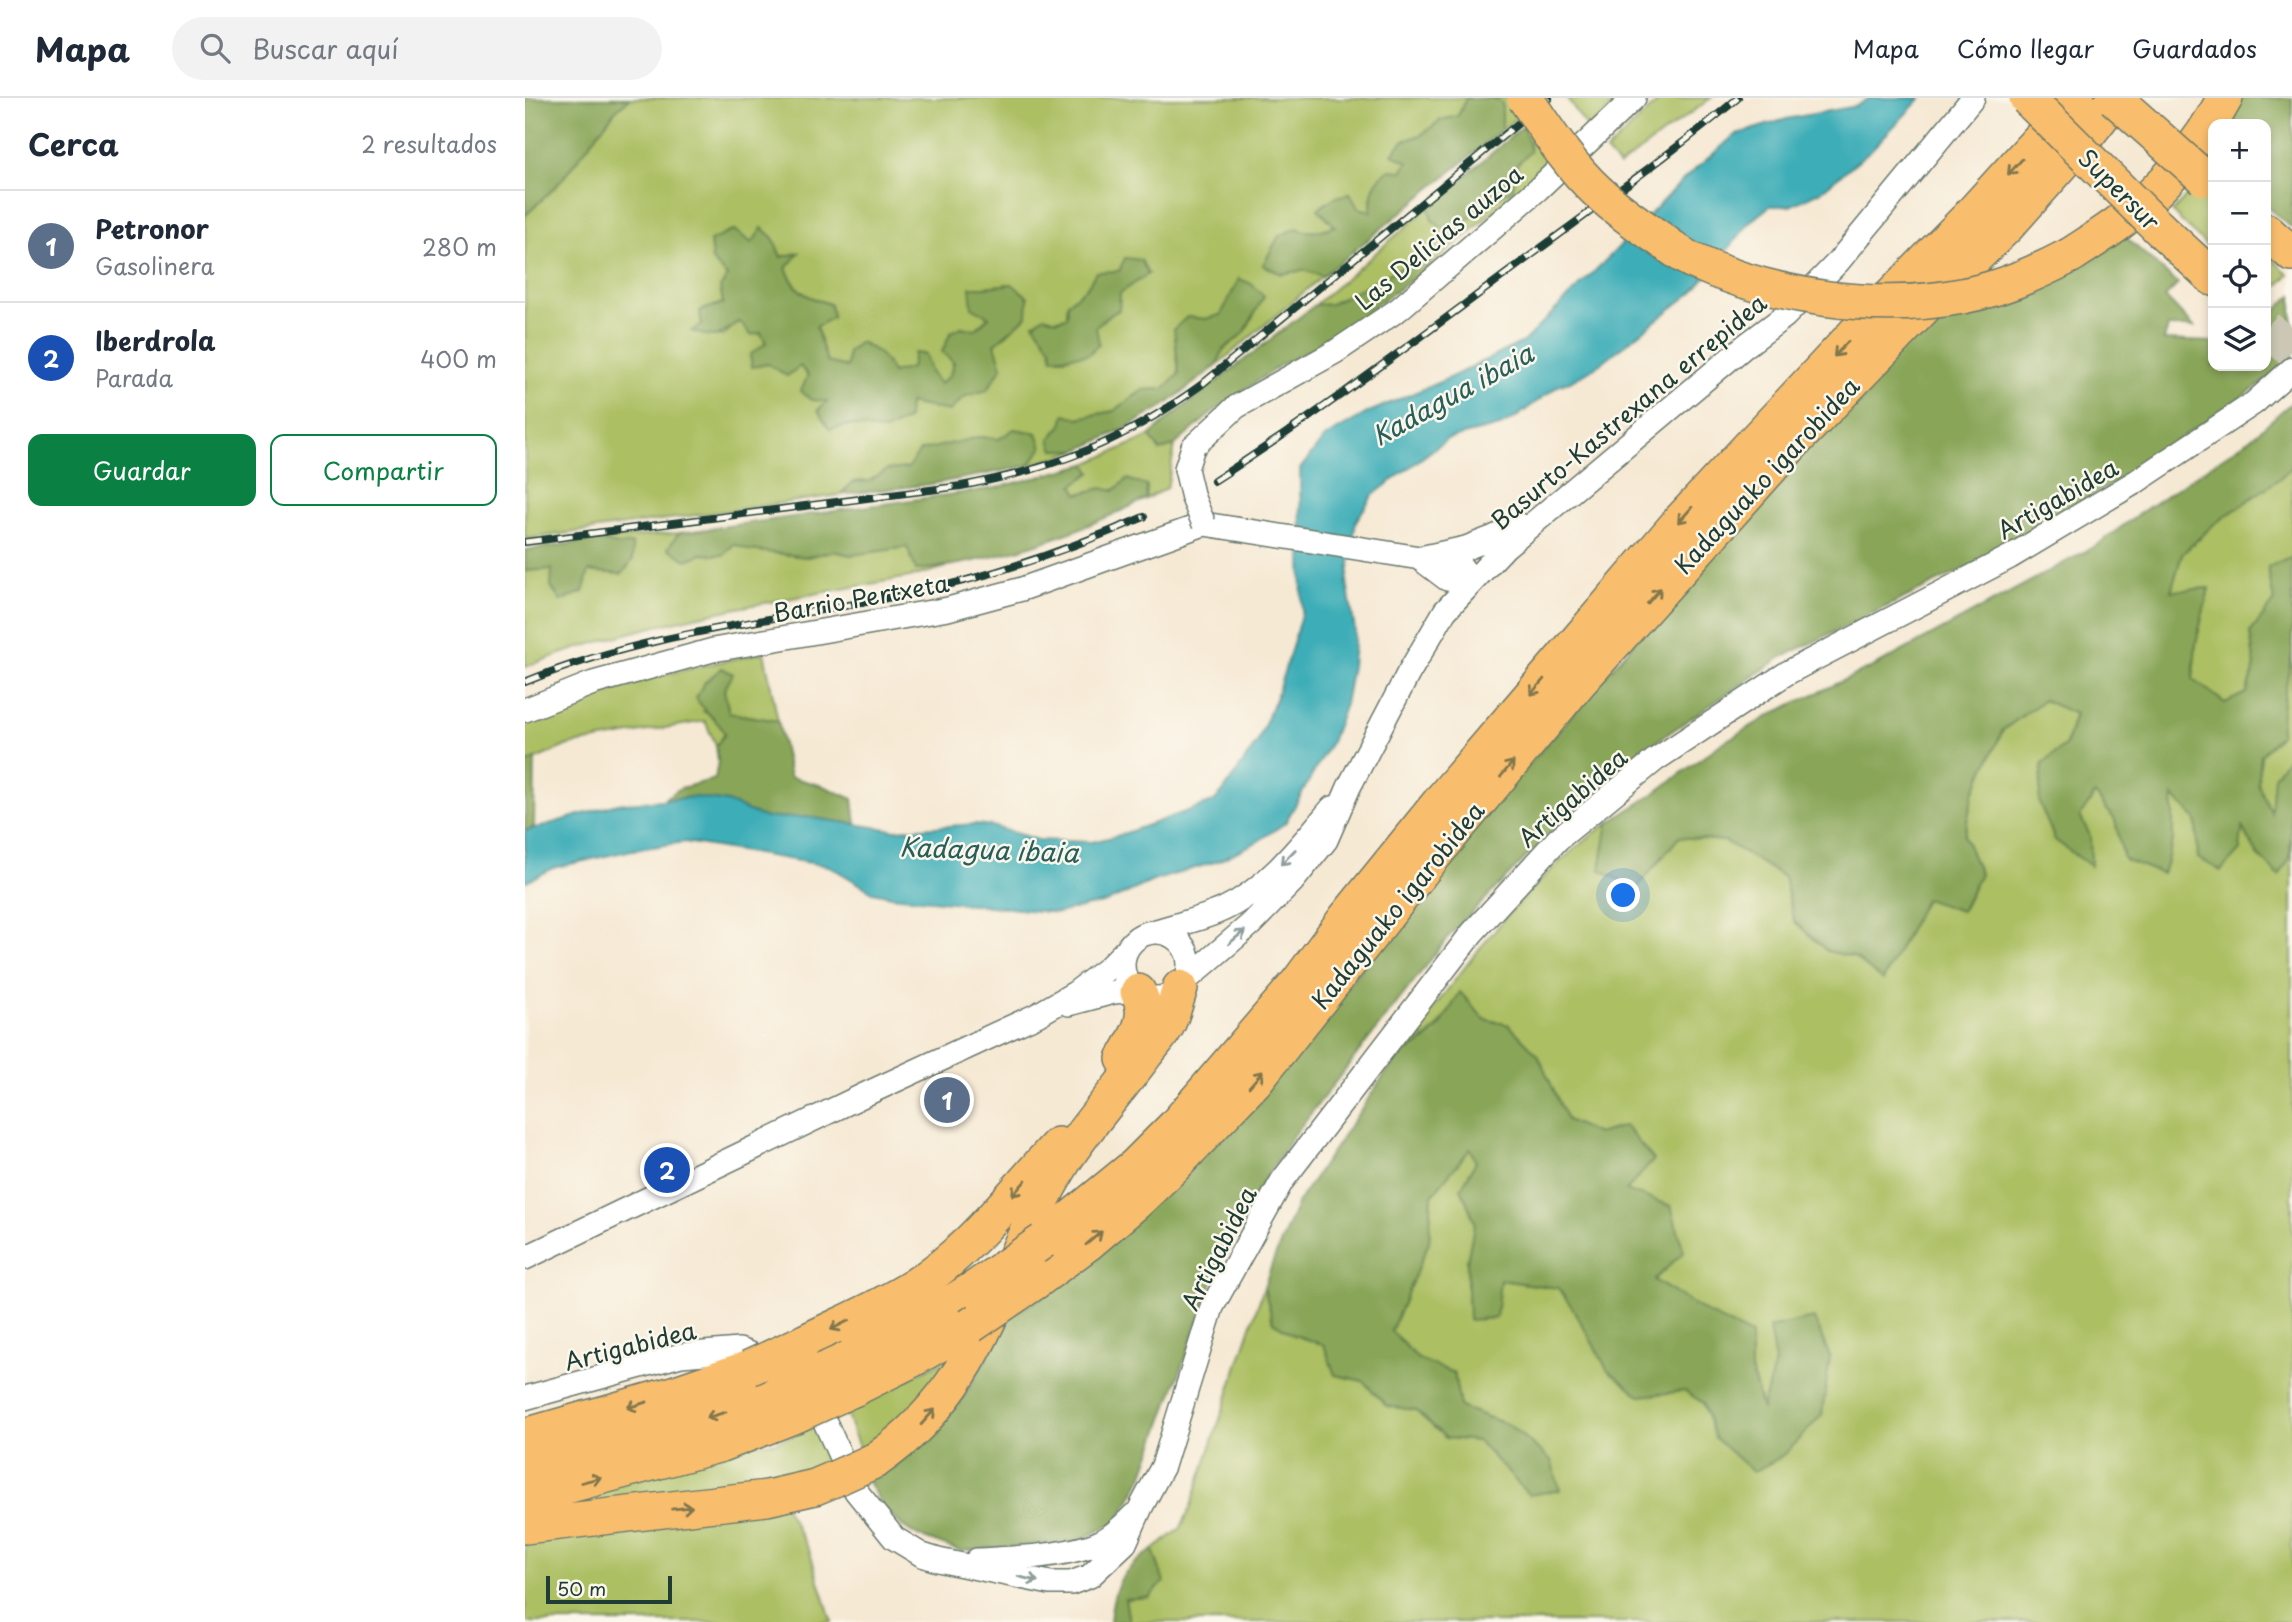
<!DOCTYPE html>
<html lang="es">
<meta charset="utf-8">
<style>
:root{--surface:#fff;--page:#f2f2f3;--text:#1f2937;--muted:#747a83;--line:#e0e1e3;--accent:#0b8043}
body{margin:0;font-family:"Playpen Sans",sans-serif;background:var(--page);color:var(--text)}
.controls{position:absolute;right:21px;top:21px;display:grid;overflow:hidden;border-radius:14px;box-shadow:0 4px 10px #0003}
.controls button{width:63px;height:63px;display:grid;place-items:center;padding:0;border:0;border-bottom:2px solid var(--line);background:var(--surface);color:var(--text);font:35px sans-serif}
.scale{position:absolute;left:21px;bottom:18px;width:126px;box-sizing:border-box;padding-left:7px;border:4px solid #1f3d34;border-top:0;font-size:19px;line-height:24px;white-space:nowrap;color:#1f3d34;-webkit-text-stroke:5px #fbf7ec;paint-order:stroke}
.you{position:absolute;left:1099px;top:798px;width:24px;height:24px;margin:-18px;border:5px solid #fff;border-radius:50%;background:#1a73e8;box-shadow:0 0 0 10px #1a73e833}
.badge{display:grid;place-items:center;width:46px;height:46px;border-radius:50%;background:var(--accent);color:#fff;font-size:23px;font-weight:700}
.pin{position:absolute;translate:-50% -50%;border:4px solid #fff;box-shadow:0 2px 7px #0006}
.list{margin:0;padding:0;list-style:none}
h2{display:flex;justify-content:space-between;align-items:center;height:91px;margin:0;padding:0 28px;font-size:30px}
h2 small{font-size:23px;font-weight:400;color:var(--muted)}
.list li{display:grid;grid-template-columns:46px 1fr auto;gap:21px;align-items:center;box-sizing:border-box;height:112px;padding:0 28px;border-top:2px solid var(--line)}
.list b{display:block;font-size:26px;white-space:nowrap}
.list p{margin:0;font-size:23px;white-space:nowrap;color:var(--muted)}
.list em{font-size:23px;font-style:normal;color:var(--muted)}
.actions{display:flex;gap:14px;padding:21px 28px}
.actions a{flex:1;padding:16px 0;border:2px solid var(--accent);border-radius:14px;text-align:center;font-size:24px;color:var(--accent)}
.actions .main{background:var(--accent);color:#fff}
.icon{flex:none;width:38px;height:38px;fill:none;stroke:currentColor;stroke-width:2;stroke-linecap:round;stroke-linejoin:round}
.map{position:relative;flex:none;width:1767px;height:1524px;overflow:hidden}
header{display:flex;align-items:center;gap:42px;box-sizing:border-box;height:98px;padding:0 35px;background:var(--surface);border-bottom:2px solid var(--line)}
header strong{font-size:33px}
nav{display:flex;gap:38px;margin-inline-start:auto;font-size:24px}
.search{width:490px;height:63px;background:var(--page);display:flex;align-items:center;gap:18px;box-sizing:border-box;padding:0 24px;border-radius:38px;color:var(--muted);font-size:26px}
main{display:flex}
aside{flex:1;background:var(--surface)}
.map>svg:first-child{display:block}
</style>
<header>
<strong>Mapa</strong>
<div class="search"><svg class="icon" aria-label="search" viewBox="0 0 24 24"><circle cx="10" cy="10" r="6"/><path d="M15 15l6 6"/></svg>Buscar aquí</div>
<nav><a>Mapa</a><a>Cómo llegar</a><a>Guardados</a></nav>
</header>
<main>
<aside>
<h2>Cerca<small>2 resultados</small></h2>
<ul class="list">
<li><span class="badge" style="background:#5c6f8a">1</span><div><b>Petronor</b><p>Gasolinera</p></div><em>280 m</em></li>
<li><span class="badge" style="background:#1a4fb4">2</span><div><b>Iberdrola</b><p>Parada</p></div><em>400 m</em></li>
</ul>
<div class="actions"><a class="main">Guardar</a><a>Compartir</a></div>
</aside>
<div class="map">
<svg width="1767" height="1524" viewBox="0 0 1767 1524">
<rect width="100%" height="100%" fill="#fbf7ec"/>
<filter id="ink" filterUnits="userSpaceOnUse"><feTurbulence type="fractalNoise" baseFrequency=".0143" numOctaves="2"/><feDisplacementMap in="SourceGraphic" scale="14" xChannelSelector="R" yChannelSelector="G"/><feConvolveMatrix kernelMatrix="1 2 1 2 8 2 1 2 1" color-interpolation-filters="sRGB"/></filter>
<filter id="wash" filterUnits="userSpaceOnUse"><feTurbulence type="fractalNoise" baseFrequency=".00686" numOctaves="4" result="noise"/><feDisplacementMap in="SourceGraphic" scale="28" xChannelSelector="R" yChannelSelector="G"/><feGaussianBlur stdDeviation="1.57" result="paint"/><feColorMatrix in="noise" values="0 0 0 0 0 0 0 0 0 0 0 0 0 0 0 0 0 1.4 0 .05"/><feComposite in="paint" operator="in"/></filter>
<g filter="url(#wash)">
<rect width="100%" height="100%" fill="#f6e9d4"/>
<path fill="#acbf63" stroke="#667e4c" stroke-width="2" fill-rule="evenodd" d="M 105,0 L 945,0 L 941,1 L 933,18 L 916,22 L 896,37 L 878,43 L 884,64 L 877,74 L 846,100 L 847,114 L 833,110 L 825,95 L 811,127 C 798,132 785,137 772,130 L 754,138 L 738,167 L 756,176 L 780,172 L 798,178 L 691,268 L 699,251 L 719,235 L 739,198 L 714,181 L 696,217 L 680,221 L 663,219 L 650,231 L 654,276 L 639,291 L 618,292 L 589,313 L 553,320 L 537,327 L 525,341 L 529,352 L 553,352 L 503,368 L 517,350 L 512,335 L 489,331 L 474,341 L 454,339 L 383,370 L 363,372 L 344,383 L 328,384 L 315,397 L 0,441 L 0,118 L 35,84 L 91,12 ZM 237,131 L 248,140 L 256,159 L 273,155 L 261,170 C 271,194 281,199 305,206 L 291,228 L 302,264 L 310,267 C 327,270 347,275 365,275 C 389,275 395,262 415,286 L 425,277 L 436,229 L 450,232 L 464,218 L 460,189 L 487,186 L 483,235 L 470,246 L 462,292 L 440,298 L 424,313 L 384,305 L 360,333 L 325,327 L 304,331 L 302,303 L 275,268 L 243,266 C 241,236 240,237 214,223 L 198,238 L 167,233 L 177,227 L 175,213 L 198,205 L 203,179 ZM 571,174 L 623,176 L 594,195 L 594,212 L 581,219 L 571,229 L 551,256 L 541,260 L 528,260 L 526,250 L 509,225 L 542,219 L 543,205 L 563,188 Z
M 966,0 L 986,0 L 994,18 L 977,32 L 977,5 Z
M 1042,0 L 1095,0 L 1064,32 Z
M 1137,0 L 1186,0 L 1094,68 L 1081,53 Z
M 1002,26 L 1026,64 L 902,171 L 909,153 L 806,207 L 790,207 L 904,109 L 907,122 L 917,130 L 958,115 L 975,98 L 988,91 L 992,66 L 1004,44 L 997,29 Z
M 1668,91 L 1688,109 L 1688,154 L 1647,114 Z
M 1741,155 L 1764,176 L 1741,201 Z
M 625,338 L 635,353 L 650,347 L 642,390 L 621,401 L 622,388 C 598,391 576,391 553,396 L 548,387 L 566,375 L 561,366 Z
M 1767,369 L 1767,460 L 1743,469 L 1749,504 L 1725,535 L 1730,568 L 1721,595 L 1700,606 L 1668,581 L 1671,545 L 1683,490 L 1646,494 L 1657,456 L 1688,427 L 1751,383 Z
M 154,435 L 144,450 L 162,462 L 176,456 L 198,457 L 209,446 L 224,452 L 282,459 L 308,453 L 326,457 L 383,449 L 391,472 L 422,469 L 390,478 C 259,502 125,520 0,569 L 0,473 L 28,471 L 97,476 L 93,447 L 71,442 Z
M 239,554 L 253,623 L 204,615 L 199,592 L 178,613 L 194,623 L 200,636 L 191,648 L 180,623 L 43,647 L 0,666 L 0,623 L 128,579 Z
M 1767,555 L 1767,659 L 1764,658 L 1746,716 L 1733,686 L 1736,657 L 1755,637 L 1758,603 Z
M 1518,602 L 1550,615 L 1541,647 L 1517,666 L 1565,768 L 1565,738 L 1555,718 L 1570,696 L 1590,722 L 1599,761 L 1638,776 L 1648,742 L 1647,697 L 1671,721 L 1673,760 L 1716,728 L 1733,757 L 1767,741 L 1767,1524 L 604,1524 L 600,1501 L 624,1498 L 639,1484 L 628,1452 L 655,1431 L 665,1411 L 739,1189 L 748,1224 L 769,1237 L 799,1247 L 810,1277 L 838,1283 L 862,1308 L 890,1312 L 921,1340 L 953,1343 L 1004,1397 L 984,1327 L 935,1309 L 929,1275 L 893,1261 L 866,1233 L 904,1144 L 907,1097 L 945,1050 L 951,1064 L 936,1090 L 950,1124 L 942,1163 L 942,1204 L 974,1182 L 1033,1190 L 1115,1298 L 1160,1293 L 1178,1305 L 1190,1340 L 1297,1317 L 1245,1230 L 1250,1264 L 1238,1312 L 1226,1272 L 1226,1237 L 1184,1216 L 1129,1182 L 1101,1092 L 1128,1062 L 1042,1022 L 1013,957 L 984,927 L 959,921 L 935,895 C 914,931 908,938 871,960 C 934,877 997,785 1083,725 L 1075,772 L 1111,791 L 1154,739 L 1200,743 L 1259,779 L 1269,823 L 1302,853 L 1329,859 L 1358,882 L 1400,800 L 1437,813 L 1455,776 L 1439,738 L 1448,695 L 1478,632 Z
M 445,1249 L 426,1278 L 337,1357 L 320,1313 Z
M 291,1328 L 308,1372 L 250,1391 L 284,1452 L 307,1524 L 0,1524 L 0,1362 L 250,1344 Z"/>
<path fill="#89a659" stroke="#547246" stroke-width="2" d="M 0,0 L 105,0 L 91,12 L 35,84 L 0,118 Z
M 966,0 L 977,5 L 977,32 L 798,178 L 779,172 L 756,176 L 738,167 L 754,138 L 772,130 C 784,137 797,132 810,128 L 793,111 L 809,100 L 825,95 L 833,110 L 846,113 C 846,93 847,86 863,72 L 877,73 L 883,64 L 867,56 L 878,43 L 896,37 L 916,22 L 933,18 L 941,1 Z
M 1710,0 L 1767,0 L 1767,130 L 1741,108 L 1741,26 L 1695,26 Z
M 997,29 L 1004,44 L 1005,54 L 992,66 L 988,91 L 975,98 L 958,115 L 917,130 L 907,122 L 904,109 Z
M 237,130 L 248,140 L 256,159 L 274,155 L 261,170 C 270,194 281,199 305,206 L 308,219 L 291,229 L 302,264 L 322,269 L 323,254 L 335,244 C 350,251 361,259 367,275 L 386,270 L 389,255 L 400,256 L 405,274 L 415,286 L 425,277 L 429,265 L 417,254 L 426,234 L 436,229 L 450,232 L 464,219 L 447,209 L 445,189 L 460,189 L 487,186 L 503,199 L 502,218 L 470,246 L 477,269 L 462,292 L 441,298 L 424,313 L 384,305 L 383,321 L 360,333 L 325,327 L 304,331 L 293,312 L 302,303 L 286,302 L 276,293 L 283,277 L 275,268 L 262,278 L 243,266 L 227,269 L 225,257 L 241,245 L 236,235 L 226,237 L 214,223 C 193,239 193,242 166,233 L 177,227 L 175,213 L 198,205 L 195,189 L 203,179 L 187,163 L 185,143 L 209,132 L 227,145 Z
M 1597,136 L 1653,186 L 1640,199 L 1669,229 L 1643,229 L 1639,242 L 1688,244 L 1688,268 L 1741,268 L 1741,222 L 1767,197 L 1767,265 L 1592,383 L 1458,462 L 1257,559 L 1110,658 L 1037,723 L 925,837 L 765,1042 L 705,1136 L 617,1379 L 593,1424 L 551,1443 L 435,1453 L 393,1438 L 377,1428 L 358,1409 L 343,1384 L 440,1297 L 487,1217 L 547,1181 L 726,1012 L 914,771 L 1207,431 L 1391,231 L 1514,187 Z
M 910,152 L 902,171 L 854,205 L 811,239 L 757,266 L 688,314 L 650,347 L 635,353 L 625,338 L 643,321 L 790,207 L 806,206 Z
M 600,160 L 616,162 L 623,176 L 595,195 L 594,212 L 581,219 L 571,229 L 574,246 L 564,256 L 528,260 L 526,250 L 509,226 L 519,218 L 532,222 L 542,219 L 543,205 L 563,188 L 571,174 L 594,173 Z
M 714,181 L 725,185 L 739,198 L 719,235 L 699,251 L 691,268 L 639,308 L 595,333 L 553,352 L 529,352 L 525,341 L 537,327 L 540,316 L 553,320 L 589,313 L 618,292 L 639,291 L 654,276 L 649,231 L 662,219 L 680,221 L 696,217 Z
M 1767,304 L 1767,369 L 1751,383 L 1688,427 L 1657,456 L 1646,493 L 1684,490 L 1671,545 L 1668,581 L 1700,605 L 1721,595 L 1730,568 L 1725,535 L 1749,504 L 1743,469 L 1767,460 L 1767,555 L 1758,603 L 1755,637 L 1736,657 L 1733,686 L 1746,714 L 1749,678 L 1764,658 L 1767,659 L 1765,760 L 1754,778 L 1733,757 L 1717,729 L 1715,752 L 1696,773 L 1673,760 L 1671,721 L 1648,698 L 1648,742 L 1638,776 L 1599,761 L 1590,722 L 1570,696 L 1555,718 L 1565,738 L 1566,768 L 1530,742 L 1514,704 L 1517,666 L 1541,647 L 1550,616 L 1519,602 L 1478,632 L 1448,695 L 1439,738 L 1455,776 L 1436,813 L 1400,801 L 1358,882 L 1329,859 L 1302,853 L 1269,823 L 1259,779 L 1200,743 L 1154,739 L 1111,791 L 1075,771 L 1083,725 L 1130,695 L 1197,645 L 1251,614 L 1352,567 L 1572,447 L 1615,415 L 1725,341 Z
M 489,331 L 512,335 L 517,350 L 503,368 L 407,386 L 315,397 L 328,384 L 344,383 L 362,372 L 383,370 L 395,353 L 454,339 L 474,341 Z
M 561,366 L 566,374 L 548,387 L 553,396 L 577,390 L 589,393 L 602,381 L 622,388 L 621,401 C 548,437 472,464 391,472 L 382,449 L 326,457 L 308,453 L 282,459 L 224,452 L 209,446 L 198,457 L 176,456 L 161,462 L 143,450 L 154,435 L 471,390 Z
M 71,442 L 93,447 L 107,446 L 108,462 L 97,476 L 64,473 L 58,494 L 35,503 L 26,488 L 27,471 L 0,473 L 0,452 Z
M 197,570 L 208,576 L 199,592 L 204,615 L 253,623 L 265,679 L 298,688 L 328,701 L 331,726 L 282,719 L 241,720 L 202,704 L 171,699 L 139,701 L 156,690 L 190,681 L 193,663 L 191,648 L 200,636 C 193,621 179,615 171,600 L 180,584 Z
M 10,661 L 9,729 L 0,733 L 0,666 Z
M 935,894 L 959,921 L 984,927 L 1013,957 L 1042,1022 L 1072,1036 L 1100,1028 L 1129,1062 L 1101,1092 L 1146,1108 L 1159,1154 L 1129,1182 L 1184,1216 L 1226,1237 L 1226,1272 L 1237,1311 L 1250,1264 L 1244,1230 L 1289,1220 L 1305,1259 L 1297,1317 L 1258,1358 L 1228,1374 L 1190,1340 L 1178,1305 L 1160,1293 L 1115,1298 L 1082,1271 L 1049,1212 L 1033,1190 L 975,1182 L 971,1220 L 944,1222 L 942,1163 L 950,1124 L 936,1090 L 951,1064 L 945,1051 L 907,1097 L 904,1144 L 866,1233 L 893,1261 L 929,1275 L 935,1309 L 984,1327 L 1026,1362 L 1035,1392 L 1004,1397 L 953,1343 L 921,1340 L 890,1312 L 862,1308 L 838,1283 L 810,1277 L 799,1247 L 769,1237 L 748,1224 L 739,1189 L 748,1163 L 773,1104 L 871,960 L 901,942 L 916,927 Z
M 628,1452 L 639,1484 L 624,1499 L 600,1501 L 604,1524 L 585,1524 C 588,1488 596,1471 628,1452 Z"/>
<path fill="#3cadb7" stroke="#2e7576" stroke-width="2" d="M 1345,0 L 1396,0 L 1346,52 L 1295,94 L 1265,108 L 1245,108 L 1226,123 L 1169,193 L 1075,266 L 1050,281 L 1033,288 L 990,320 L 975,328 L 922,341 L 848,397 L 831,423 L 822,484 L 830,532 L 827,568 L 820,606 L 806,644 L 760,725 L 732,744 L 693,763 L 628,783 L 582,804 L 533,815 L 366,798 L 348,794 L 304,768 L 160,744 L 107,752 L 28,770 L 0,784 L 0,733 L 92,706 L 171,699 L 202,704 L 241,720 L 282,719 L 369,732 L 451,726 L 467,728 L 513,742 L 567,744 L 595,737 L 688,704 L 697,695 L 733,643 L 751,599 L 766,552 L 777,513 L 775,371 L 799,340 L 844,314 L 922,281 L 998,244 L 1089,154 L 1158,82 L 1210,37 L 1261,21 L 1331,8 Z"/>
</g>
<g filter="url(#ink)">
<g fill="none" stroke-linecap="round" stroke-linejoin="round">
<path stroke="#cbc7b4" stroke-width="35" stroke-dasharray="35 18" stroke-linecap="butt" d="M 1741,229 L 1767,253"/>
<defs>
<path id="minor" d="M 668,349 L 711,309 L 810,254 L 874,211 L 1013,91 L 1109,0
M 897,462 L 922,481 L 947,483 L 934,466 L 916,457
M 0,612 L 68,585 L 188,552 L 423,511 L 497,491 L 679,426 L 895,460 L 941,450 L 967,440 L 994,427
M 631,833 C 653,826 678,821 699,811 C 743,790 776,747 807,710
M598 867a33 33 0 1 1 66 0a33 33 0 1 1-66 0Z
M 660,883 L 726,826 L 767,784 L 801,742 L 824,689 L 883,576 L 920,513 L 980,449 L 1220,248 L 1260,218 L 1313,164 L 1448,0
M 544,906 L 589,894 L 609,892
M 0,1160 L 341,996 L 512,917 L 550,895 L 583,870 L 600,853
M 287,1295 L 331,1393 L 369,1440 L 397,1457 L 413,1462 L 525,1485 L 546,1485 L 565,1478 L 600,1445 L 616,1409 L 638,1368 L 687,1209 L 757,1083 L 947,835 L 1033,741 L 1130,662 L 1262,575 L 1485,459 L 1612,383 L 1729,305 L 1767,271
M 0,1300 L 156,1257 L 214,1252 L 246,1264
M 452,1462 C 489,1460 530,1459 565,1448 C 583,1443 597,1429 609,1417"/>
<path id="highway" d="M 1634,130 L 1688,180
M 1741,133 L 1767,156
M 1546,157 C 1564,145 1583,134 1600,120 C 1641,88 1675,46 1700,0
M 599,961 C 611,940 627,918 613,894
M 518,1143 L 610,1068 L 651,1027 L 773,885 L 821,820 L 919,699 L 1156,422 L 1341,224 L 1442,121 L 1552,0
M 514,1181 L 563,1145 L 610,1105 L 649,1068 L 729,984 L 910,756 L 1054,584 L 1265,348 L 1401,207 L 1483,127 L 1554,47 L 1591,0
M 278,1245 C 314,1227 353,1211 388,1189 C 445,1154 487,1096 533,1047
M 324,1261 L 415,1212 L 449,1191
M 328,1291 L 386,1262 L 445,1228
M 0,1338 L 148,1296 L 224,1270
M 351,1362 C 466,1283 472,1169 540,1061 C 564,1024 595,991 621,955 C 628,946 638,936 643,925 C 648,914 651,902 655,890
M 0,1369 C 87,1349 172,1325 255,1293
M 0,1399 L 197,1346 L 273,1316
M 0,1428 L 242,1400 L 290,1389 L 309,1381"/>
</defs>
<use href="#minor" stroke="#6a796c" stroke-width="26"/>
<use href="#highway" stroke="#6a796c" stroke-width="38"/>
<use href="#minor" stroke="#fff" stroke-width="23"/>
<use href="#highway" stroke="#f9be6d" stroke-width="35"/>
<defs>
<path id="rail" d="M 689,383 C 795,315 895,239 997,164 C 1069,110 1144,58 1213,0
M 0,444 L 436,388 C 530,371 599,343 676,287 L 1024,0
M 0,584 C 122,534 249,523 377,497 C 461,481 540,453 619,419"/>
</defs>
<use href="#rail" stroke="#1f3d34" stroke-width="8"/>
<use href="#rail" stroke="#fbf7ec" stroke-width="5" stroke-dasharray="16" stroke-linecap="butt"/>
<defs>
<path id="minor-bridge" d="M 668,349 L 661,371 L 668,400 L 679,426"/>
<path id="highway-bridge" d="M 1000,0 C 1022,32 1043,66 1072,93 C 1091,111 1113,126 1135,141 C 1145,148 1155,156 1166,162 C 1247,199 1349,215 1437,198 C 1476,191 1512,175 1546,157
M 1502,0 L 1634,130
M 1589,0 L 1679,80
M 449,1191 L 518,1143
M 445,1228 L 514,1181
M 224,1270 L 278,1245
M 255,1293 L 324,1261
M 273,1316 L 328,1291
M 309,1381 L 351,1362"/>
</defs>
<use href="#minor-bridge" stroke="#6a796c" stroke-width="26" stroke-linecap="butt"/>
<use href="#highway-bridge" stroke="#6a796c" stroke-width="38" stroke-linecap="butt"/>
<use href="#minor-bridge" stroke="#fff" stroke-width="23"/>
<use href="#highway-bridge" stroke="#f9be6d" stroke-width="35"/>
</g>
<defs><path id="oneway-shaft" d="M-6 0H5M1.5-3L5.5 0L1.5 3" fill="none" stroke-width="1.6" stroke-linecap="round" stroke-linejoin="round" transform="scale(1.75)"/></defs>
<g stroke="#81774e">
<use href="#oneway-shaft" transform="translate(1490 69) rotate(133)"/>
<use href="#oneway-shaft" transform="translate(1316 251) rotate(133)"/>
<use href="#oneway-shaft" transform="translate(1160 417) rotate(132)"/>
<use href="#oneway-shaft" transform="translate(1129 498) rotate(-49)"/>
<use href="#oneway-shaft" transform="translate(1012 589) rotate(131)"/>
<use href="#oneway-shaft" transform="translate(982 671) rotate(-50)"/>
<use href="#oneway-shaft" transform="translate(731 981) rotate(-49)"/>
<use href="#oneway-shaft" transform="translate(494 1090) rotate(131)"/>
<use href="#oneway-shaft" transform="translate(569 1140) rotate(-40)"/>
<use href="#oneway-shaft" transform="translate(315 1227) rotate(153)"/>
<use href="#oneway-shaft" transform="translate(112 1307) rotate(163)"/>
<use href="#oneway-shaft" transform="translate(191 1317) rotate(163)"/>
<use href="#oneway-shaft" transform="translate(403 1319) rotate(-48)"/>
<use href="#oneway-shaft" transform="translate(66 1382) rotate(-15)"/>
<use href="#oneway-shaft" transform="translate(157 1410) rotate(-6)"/>
</g>
<g stroke="#8f9e9a">
<use href="#oneway-shaft" transform="translate(763 759) rotate(134)"/>
<use href="#oneway-shaft" transform="translate(712 839) rotate(-40)"/>
<use href="#oneway-shaft" transform="translate(503 1481) rotate(14)"/>
</g>
</g>
<g text-anchor="middle" dominant-baseline="central" stroke-width="5" stroke-linejoin="round" paint-order="stroke">
<g font-size="24" fill="#1f3d34" stroke="#fbf7ec">
<text transform="translate(1595 91) rotate(45)">Supersur</text>
<text transform="translate(913 139) rotate(-40)">Las Delicias auzoa</text>
<text transform="translate(1103 313) rotate(-40)">Basurto-Kastrexana errepidea</text>
<text transform="translate(1241 377) rotate(-47)">Kadaguako igarobidea</text>
<text transform="translate(1532 400) rotate(-30)">Artigabidea</text>
<text transform="translate(336 499) rotate(-10)">Barrio Pertxeta</text>
<text transform="translate(1047 699) rotate(-41)">Artigabidea</text>
<text transform="translate(872 807) rotate(-51)">Kadaguako igarobidea</text>
<text transform="translate(693 1150) rotate(-63)">Artigabidea</text>
<text transform="translate(105 1247) rotate(-14)">Artigabidea</text>
</g>
<g font-size="26" font-style="italic" fill="#285f5b" stroke="#fbf7ec">
<text transform="translate(927 296) rotate(-29)">Kadagua ibaia</text>
<text transform="translate(464 751) rotate(2)">Kadagua ibaia</text>
</g>
</g>
</svg>
<div class="controls">
<button>+</button>
<button>−</button>
<button><svg class="icon" aria-label="locate" viewBox="0 0 24 24"><circle cx="12" cy="12" r="6"/><path d="M12 2v4M12 18v4M2 12h4M18 12h4"/></svg></button>
<button><svg class="icon" aria-label="layers" viewBox="0 0 24 24"><path d="M12 4l9 5-9 5-9-5zM3 14l9 5 9-5"/></svg></button>
</div>
<div class="scale">50 m</div>
<div class="you"></div>
<div class="pin badge" style="left:422px;top:1002px;background:#5c6f8a">1</div>
<div class="pin badge" style="left:142px;top:1072px;background:#1a4fb4">2</div>
</div>
</main>
